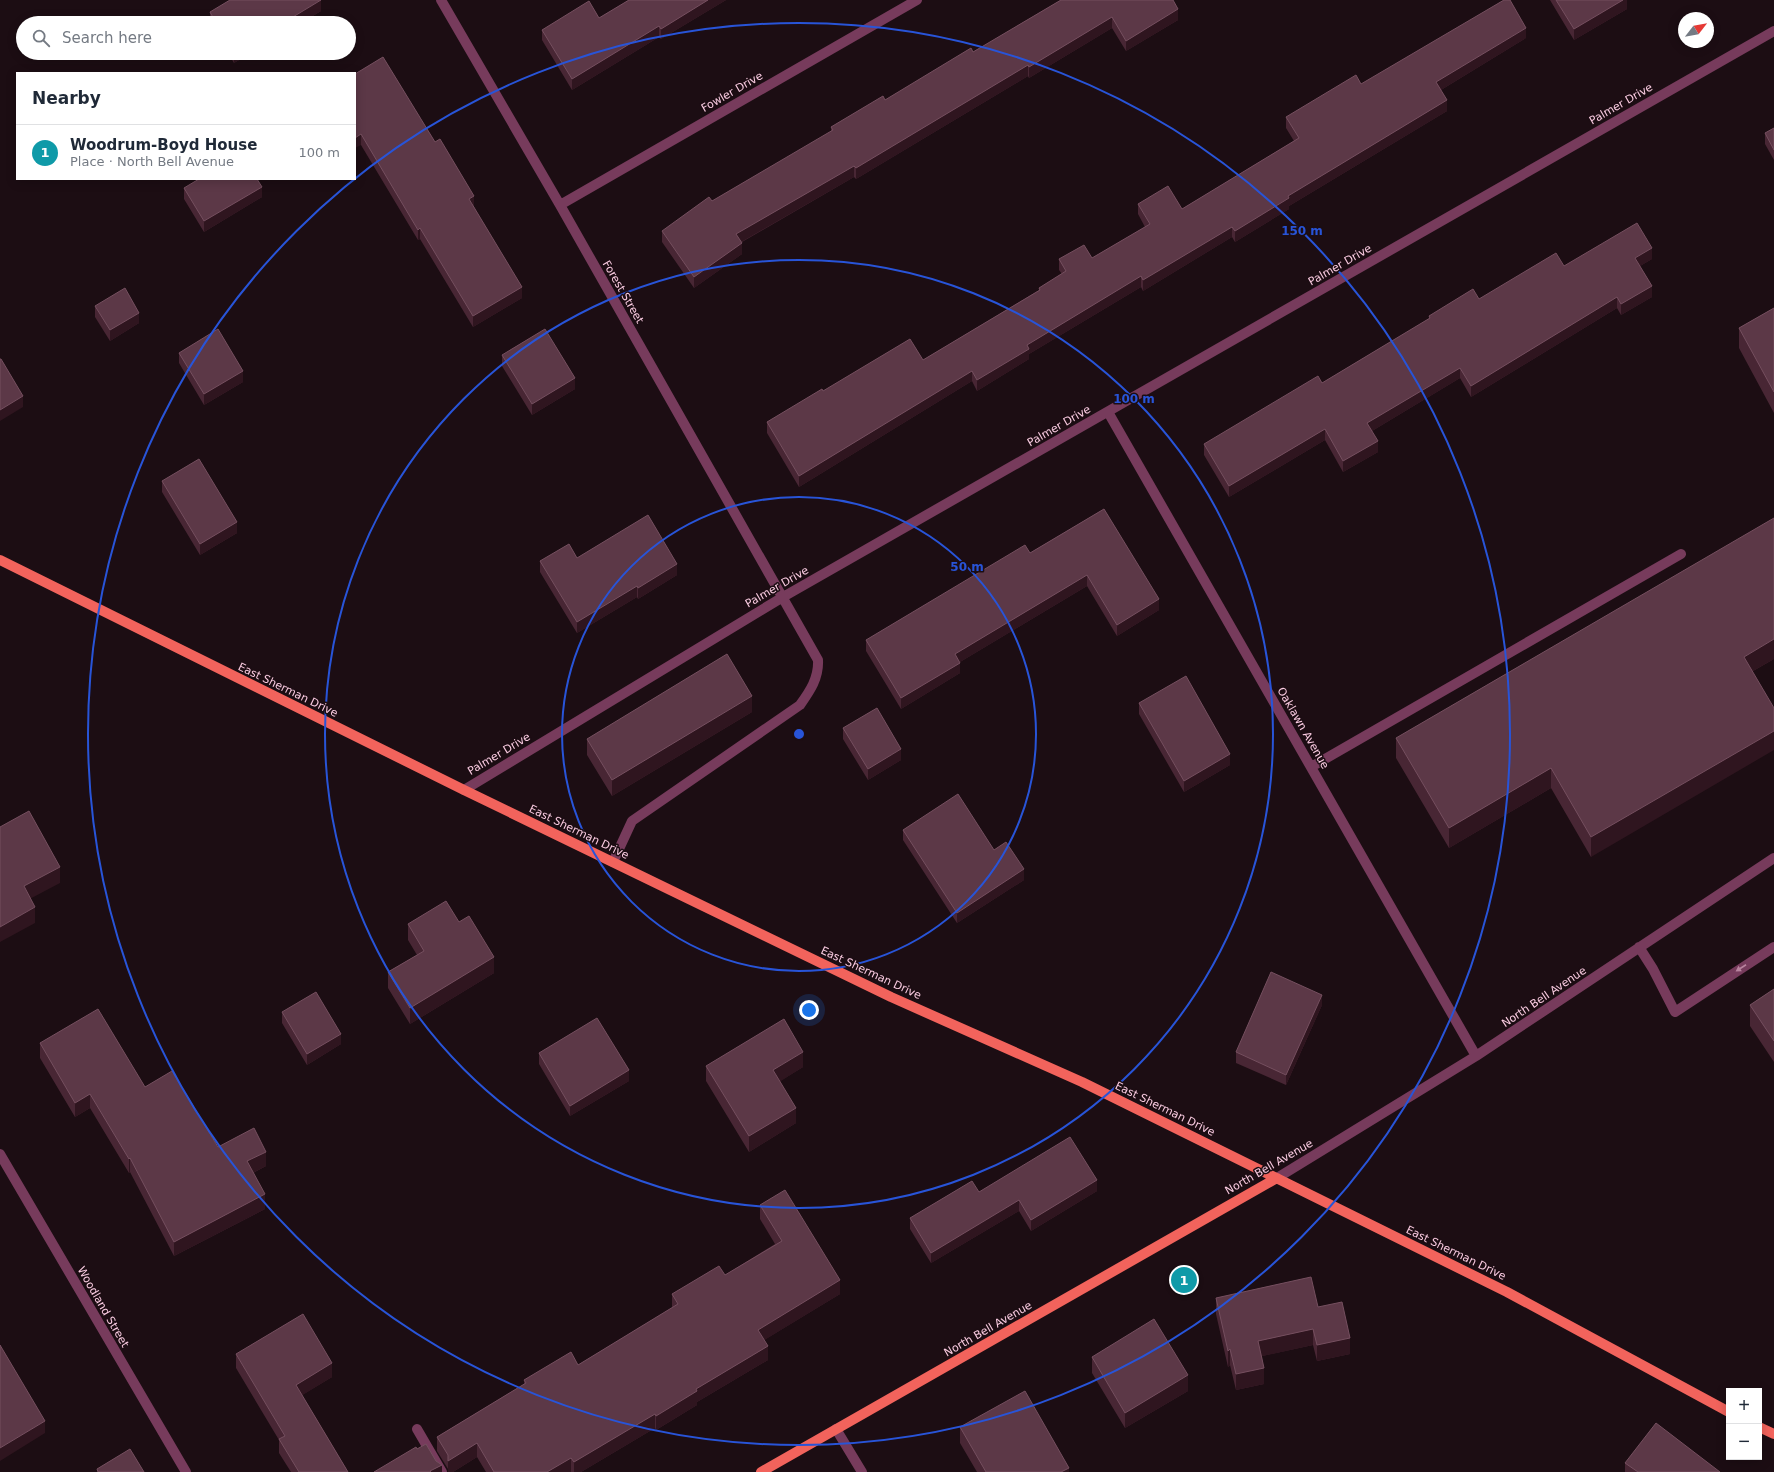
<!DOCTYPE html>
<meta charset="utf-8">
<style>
:root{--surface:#fff;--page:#f6f6f7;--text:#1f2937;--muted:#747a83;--line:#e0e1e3;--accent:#db2777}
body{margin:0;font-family:"DejaVu Sans",sans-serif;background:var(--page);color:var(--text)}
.controls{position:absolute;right:12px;bottom:12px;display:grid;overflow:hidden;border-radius:0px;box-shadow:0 2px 10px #0003}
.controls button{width:36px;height:36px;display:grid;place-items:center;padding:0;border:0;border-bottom:1px solid var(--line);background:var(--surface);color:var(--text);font:20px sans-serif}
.compass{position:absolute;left:1678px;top:12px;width:36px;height:36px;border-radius:50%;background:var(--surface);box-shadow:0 2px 10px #0003;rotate:59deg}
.you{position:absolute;left:809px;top:1010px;width:14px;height:14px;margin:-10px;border:3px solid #fff;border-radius:50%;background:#1a73e8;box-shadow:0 0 0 6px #1a73e833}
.badge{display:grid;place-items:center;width:26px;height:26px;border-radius:50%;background:var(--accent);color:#fff;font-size:13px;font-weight:700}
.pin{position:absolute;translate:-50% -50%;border:2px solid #fff;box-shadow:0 1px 4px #0006}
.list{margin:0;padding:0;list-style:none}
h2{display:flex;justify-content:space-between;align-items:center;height:52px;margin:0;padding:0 16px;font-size:17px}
h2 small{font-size:13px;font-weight:400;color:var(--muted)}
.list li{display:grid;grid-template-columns:26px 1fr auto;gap:12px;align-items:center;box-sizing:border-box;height:56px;padding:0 16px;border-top:1px solid var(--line)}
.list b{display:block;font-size:15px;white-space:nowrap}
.list p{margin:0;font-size:13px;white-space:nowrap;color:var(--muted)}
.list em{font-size:13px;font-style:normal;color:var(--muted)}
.icon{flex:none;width:22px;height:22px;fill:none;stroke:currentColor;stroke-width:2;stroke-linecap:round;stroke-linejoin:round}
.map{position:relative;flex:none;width:1774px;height:1472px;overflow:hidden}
.search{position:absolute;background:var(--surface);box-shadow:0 2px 10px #0003;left:16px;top:16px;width:340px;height:44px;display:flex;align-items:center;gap:10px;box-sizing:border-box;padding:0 14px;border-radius:22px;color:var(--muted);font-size:15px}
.panel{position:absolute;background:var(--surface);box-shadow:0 2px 10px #0003;left:16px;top:72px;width:340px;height:108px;border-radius:0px}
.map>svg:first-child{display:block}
</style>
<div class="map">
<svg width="1774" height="1472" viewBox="0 0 1774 1472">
<rect width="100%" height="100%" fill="#1c0d13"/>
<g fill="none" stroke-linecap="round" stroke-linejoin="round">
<path stroke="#773b5c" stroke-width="10" d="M 441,0 L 560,205 L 818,660 C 819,678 810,691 800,705 L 632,821 L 613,862
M 560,205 L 917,0
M 1108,412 L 1476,1056
M 1311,767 L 1681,554
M 464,790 L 783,597 L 1774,31
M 1639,947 L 1653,969 L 1675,1012 L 1774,947
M 0,1154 L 186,1472
M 1277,1178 L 1476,1056 L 1774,858
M 417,1429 L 442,1472
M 836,1429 L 862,1472"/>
<path stroke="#f2635c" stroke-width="10" d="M 0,560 L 464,790 L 891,997 L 1082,1082 L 1507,1292 L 1729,1412
M 1759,1427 L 1774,1434
M 761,1472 L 1277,1178"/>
</g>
<path fill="#482634" d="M 629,0 L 726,0 L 661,39 L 659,37 L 572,90 L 542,40 L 542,30 L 599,18 Z
M 1061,0 L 1178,20 L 1126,51 L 1112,28 L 1029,78 L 1028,76 L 856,179 L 854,177 L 742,242 L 742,254 L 694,288 L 662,242 L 662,231 L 712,201 L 831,132 L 831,127 L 885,100 L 973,52 Z
M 1550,0 L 1627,0 L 1627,9 L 1574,40 Z
M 321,11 L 301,23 L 210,23 L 210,12 Z
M 1526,38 L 1441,90 L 1447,111 L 1289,206 L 1289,209 L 1235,242 L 1232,237 L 1143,291 L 1141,287 L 1029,354 L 1029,359 L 977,391 L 972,381 L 799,487 L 767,433 L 767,422 L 823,391 L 923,360 L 1039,290 L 1039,288 L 1062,274 L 1059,270 L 1059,259 L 1092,258 L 1145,227 L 1138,214 L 1138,204 L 1182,209 L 1294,141 L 1286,128 L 1286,117 L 1361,84 Z
M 228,53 L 251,53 L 234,63 Z
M 355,74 L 474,207 L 522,298 L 473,327 L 420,239 L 418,240 L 361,145 Z
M 1774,128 L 1774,160 L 1765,144 L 1765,133 Z
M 184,188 L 262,197 L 204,232 L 184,199 Z
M 1652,259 L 1640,266 L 1652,297 L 1621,315 L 1617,308 L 1471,397 L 1460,378 L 1372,431 L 1378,452 L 1343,472 L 1325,440 L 1229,497 L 1204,455 L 1204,444 L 1322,383 L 1429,319 L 1429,316 L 1479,299 L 1564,266 Z
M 95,306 L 139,323 L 110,341 L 95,317 Z
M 1774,308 L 1774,413 L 1739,348 L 1739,328 Z
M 179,353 L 243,382 L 204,405 L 179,363 Z
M 502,355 L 575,389 L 532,415 L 502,366 Z
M 162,481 L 237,533 L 200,555 L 162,492 Z
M 1104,509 L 1159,610 L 1117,636 L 1087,586 L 960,662 L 960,673 L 901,709 L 866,651 L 866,640 L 1030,553 Z
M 577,558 L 677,575 L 638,599 L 637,597 L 577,633 L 540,572 L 540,561 Z
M 1774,659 L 1753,671 L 1591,857 L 1551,788 L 1449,848 L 1396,758 L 1396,738 Z
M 1139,703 L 1230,765 L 1184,792 L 1139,714 Z
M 752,712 L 612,796 L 587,755 L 587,739 Z
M 843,728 L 901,760 L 868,780 L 843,739 Z
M 903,830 L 1024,880 L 957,923 L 903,840 Z
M 459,922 L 494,973 L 410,1024 L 388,988 L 388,972 L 417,955 L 408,940 L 408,924 Z
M 1774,989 L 1774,1062 L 1750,1026 L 1750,1005 Z
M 1322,1005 L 1286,1085 L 1236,1063 L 1236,1052 Z
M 282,1012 L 341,1044 L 307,1065 L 282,1023 Z
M 40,1043 L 145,1087 L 218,1147 L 266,1166 L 253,1173 L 265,1209 L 174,1256 L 130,1172 L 129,1173 L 90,1108 L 75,1117 L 40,1058 Z
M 539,1053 L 629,1081 L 570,1116 L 539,1064 Z
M 706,1066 L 803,1067 L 780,1081 L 796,1123 L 749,1152 L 706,1081 Z
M 1097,1191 L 1031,1231 L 1019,1211 L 931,1263 L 910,1229 L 910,1218 L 979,1192 Z
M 760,1205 L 840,1294 L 764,1340 L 768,1360 L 697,1402 L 697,1405 L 656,1430 L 655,1428 L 581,1472 L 486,1472 L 477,1457 L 453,1472 L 448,1472 L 448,1469 L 437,1451 L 437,1437 L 524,1384 L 524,1380 L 578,1365 L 672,1308 L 672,1294 L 725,1275 L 775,1244 L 760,1219 Z
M 1216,1298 L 1318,1307 L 1350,1354 L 1317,1361 L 1313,1345 L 1262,1356 L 1264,1384 L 1236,1390 L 1230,1365 L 1228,1367 L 1216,1314 Z
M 236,1354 L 332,1377 L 302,1395 L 348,1472 L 291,1472 L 279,1453 L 279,1440 L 236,1368 Z
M 1092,1357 L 1188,1391 L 1125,1428 L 1092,1373 Z
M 960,1427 L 1069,1472 L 977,1472 L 960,1443 Z
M 1625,1463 L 1720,1472 L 1625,1472 Z"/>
<path fill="#2f151f" d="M 321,0 L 321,11 L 301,23 L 283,23 Z
M 708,0 L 726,0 L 661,39 L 661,29 Z
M 1623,0 L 1627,0 L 1627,9 L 1574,40 L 1574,29 Z
M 1178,9 L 1178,20 L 1126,51 L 1126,41 Z
M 1112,17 L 1112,28 L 1029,78 L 1029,67 Z
M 659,26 L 659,37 L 572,90 L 572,79 Z
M 1526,28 L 1526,38 L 1436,93 L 1436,82 Z
M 234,53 L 251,53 L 234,63 Z
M 1028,65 L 1028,76 L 856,179 L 856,168 Z
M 1447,100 L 1447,111 L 1289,206 L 1289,209 L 1235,242 L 1235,231 L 1288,196 Z
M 361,134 L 361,145 L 355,148 L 355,138 Z
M 854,166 L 854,177 L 736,245 L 736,234 Z
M 262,187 L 262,197 L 204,232 L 204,221 Z
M 474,196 L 474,207 L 469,199 Z
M 1232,227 L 1232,237 L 1143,291 L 1143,280 Z
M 420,228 L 420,239 L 418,240 L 418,230 Z
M 742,243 L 742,254 L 694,288 L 694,277 Z
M 1652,248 L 1652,259 L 1635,269 L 1635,258 Z
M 1141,276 L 1141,287 L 1029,354 L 1029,359 L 977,391 L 977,380 L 1027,345 Z
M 1652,286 L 1652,297 L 1621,315 L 1621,304 Z
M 522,287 L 522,298 L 473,327 L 473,316 Z
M 1617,297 L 1617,308 L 1471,397 L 1471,386 Z
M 139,313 L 139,323 L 110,341 L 110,330 Z
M 1460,368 L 1460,378 L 1367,434 L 1367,423 Z
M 243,371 L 243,382 L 204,405 L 204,394 Z
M 972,371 L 972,381 L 799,487 L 799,476 Z
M 575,378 L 575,389 L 532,415 L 532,404 Z
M 23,396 L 23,407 L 0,421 L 0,410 Z
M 1325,429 L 1325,440 L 1229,497 L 1229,486 Z
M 1378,441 L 1378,452 L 1343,472 L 1343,461 Z
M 237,522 L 237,533 L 200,555 L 200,544 Z
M 677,564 L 677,575 L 638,599 L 638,588 Z
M 1087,575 L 1087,586 L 955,665 L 955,654 Z
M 637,586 L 637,597 L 577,633 L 577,622 Z
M 1159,599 L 1159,610 L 1117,636 L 1117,625 Z
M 1774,639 L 1774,659 L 1744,676 L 1744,657 Z
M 960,663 L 960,673 L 901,709 L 901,698 Z
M 752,696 L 752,712 L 612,796 L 612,780 Z
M 1774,731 L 1774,750 L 1591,857 L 1591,837 Z
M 901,749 L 901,760 L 868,780 L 868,769 Z
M 1230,754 L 1230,765 L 1184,792 L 1184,781 Z
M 1551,768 L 1551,788 L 1449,848 L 1449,828 Z
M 60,867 L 60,883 L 24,902 L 24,886 Z
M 1024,869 L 1024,880 L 957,923 L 957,913 Z
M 35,907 L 35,923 L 0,942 L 0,927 Z
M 494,957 L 494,973 L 410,1024 L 410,1008 Z
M 1322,995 L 1322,1005 L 1286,1085 L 1286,1075 Z
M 341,1034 L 341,1044 L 307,1065 L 307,1054 Z
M 803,1052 L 803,1067 L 773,1086 L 773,1070 Z
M 629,1070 L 629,1081 L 570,1116 L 570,1106 Z
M 90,1094 L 90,1108 L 75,1117 L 75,1103 Z
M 796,1108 L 796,1123 L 749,1152 L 749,1136 Z
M 266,1152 L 266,1166 L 247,1176 L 247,1161 Z
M 130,1158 L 130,1172 L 129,1173 L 129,1159 Z
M 1097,1180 L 1097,1191 L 1031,1231 L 1031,1220 Z
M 265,1194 L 265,1209 L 174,1256 L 174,1242 Z
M 1019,1200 L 1019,1211 L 931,1263 L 931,1253 Z
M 840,1280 L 840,1294 L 758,1344 L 758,1330 Z
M 1313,1329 L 1313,1345 L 1258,1357 L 1258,1341 Z
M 1350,1338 L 1350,1354 L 1317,1361 L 1317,1345 Z
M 768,1346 L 768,1360 L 697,1402 L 697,1405 L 656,1430 L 656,1416 L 696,1389 Z
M 1230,1349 L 1230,1365 L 1228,1367 L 1228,1351 Z
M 332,1363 L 332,1377 L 296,1399 L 296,1385 Z
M 1264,1368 L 1264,1384 L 1236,1390 L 1236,1374 Z
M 1188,1375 L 1188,1391 L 1125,1428 L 1125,1413 Z
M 655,1414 L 655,1428 L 581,1472 L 574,1472 L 574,1462 Z
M 45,1421 L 45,1433 L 0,1461 L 0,1448 Z
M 477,1443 L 477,1457 L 453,1472 L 448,1472 L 448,1461 Z
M 571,1458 L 571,1472 L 547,1472 Z
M 442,1465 L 442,1472 L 430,1472 L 430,1471 Z
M 1069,1468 L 1069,1472 L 1061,1472 Z"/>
<path fill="#5c3847" stroke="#754f5f" d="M 230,0 L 321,0 L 283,23 L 216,23 L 210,12 Z
M 629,0 L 708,0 L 661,29 L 659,26 L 572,79 L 542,30 L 589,1 L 599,18 Z
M 1061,0 L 1173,0 L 1178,9 L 1126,41 L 1112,17 L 1029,67 L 1028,65 L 856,168 L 854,166 L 736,234 L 742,243 L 694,277 L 662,231 L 709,197 L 712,201 L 833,130 L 831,127 L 883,96 L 885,100 L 971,48 L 973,52 Z
M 1504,0 L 1510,0 L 1526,28 L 1436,82 L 1447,100 L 1288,196 L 1289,198 L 1235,231 L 1232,227 L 1143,280 L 1141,276 L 1027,345 L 1029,349 L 977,380 L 972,371 L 799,476 L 767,422 L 822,389 L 823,391 L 910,339 L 923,360 L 1040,290 L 1039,288 L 1066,271 L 1059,259 L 1084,245 L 1092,258 L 1150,224 L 1138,204 L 1168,186 L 1182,209 L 1299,138 L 1286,117 L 1356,75 L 1361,84 Z
M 1556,0 L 1623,0 L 1574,29 Z
M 383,57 L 435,142 L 440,139 L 474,196 L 469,199 L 522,287 L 473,316 L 420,228 L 418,230 L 361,134 L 355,138 L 355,74 Z
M 1774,128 L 1774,150 L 1765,133 Z
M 199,179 L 257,179 L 262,187 L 204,221 L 184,188 Z
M 1637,223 L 1652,248 L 1635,258 L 1652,286 L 1621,304 L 1617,297 L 1471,386 L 1460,368 L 1367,423 L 1378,441 L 1343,461 L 1325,429 L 1229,486 L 1204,444 L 1318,376 L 1322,383 L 1430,318 L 1429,316 L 1473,289 L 1479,299 L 1556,253 L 1564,266 Z
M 125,288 L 139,313 L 110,330 L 95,306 Z
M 1774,308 L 1774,392 L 1739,328 Z
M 218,329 L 243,371 L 204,394 L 179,353 Z
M 545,329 L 575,378 L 532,404 L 502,355 Z
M 0,359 L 1,359 L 23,396 L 0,410 Z
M 199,459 L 237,522 L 200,544 L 162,481 Z
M 1104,509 L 1159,599 L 1117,625 L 1087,575 L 955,654 L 960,663 L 901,698 L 866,640 L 1025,545 L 1030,553 Z
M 648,515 L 677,564 L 638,588 L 637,586 L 577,622 L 540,561 L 569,544 L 577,558 Z
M 1774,518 L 1774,639 L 1744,657 L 1774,708 L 1774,731 L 1591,837 L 1551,768 L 1449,828 L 1396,738 Z
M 727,654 L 752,696 L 612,780 L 587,739 Z
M 1186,676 L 1230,754 L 1184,781 L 1139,703 Z
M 877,708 L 901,749 L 868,769 L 843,728 Z
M 958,794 L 994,850 L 1006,842 L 1024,869 L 957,913 L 903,830 Z
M 29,811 L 60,867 L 24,886 L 35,907 L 0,927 L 0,827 Z
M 446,901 L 459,922 L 469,916 L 494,957 L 410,1008 L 388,972 L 424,951 L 408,924 Z
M 1271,972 L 1322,995 L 1286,1075 L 1236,1052 Z
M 1774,989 L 1774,1041 L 1750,1005 Z
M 316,992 L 341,1034 L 307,1054 L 282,1012 Z
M 98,1009 L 145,1087 L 172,1071 L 218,1147 L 254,1128 L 266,1152 L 247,1161 L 265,1194 L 174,1242 L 130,1158 L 129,1159 L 90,1094 L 75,1103 L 40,1043 Z
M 597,1018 L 629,1070 L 570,1106 L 539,1053 Z
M 784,1019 L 803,1052 L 773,1070 L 796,1108 L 749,1136 L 706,1066 Z
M 1070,1137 L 1097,1180 L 1031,1220 L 1019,1200 L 931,1253 L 910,1218 L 972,1181 L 979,1192 Z
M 785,1190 L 840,1280 L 758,1330 L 768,1346 L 696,1389 L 697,1391 L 656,1416 L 655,1414 L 574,1462 L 571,1458 L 547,1472 L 494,1472 L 477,1443 L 448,1461 L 448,1455 L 437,1437 L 526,1383 L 524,1380 L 571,1352 L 578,1365 L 678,1304 L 672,1294 L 719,1266 L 725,1275 L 782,1241 L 760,1205 Z
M 1311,1277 L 1318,1307 L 1342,1302 L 1350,1338 L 1317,1345 L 1313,1329 L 1258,1341 L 1264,1368 L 1236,1374 L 1230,1349 L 1228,1351 L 1216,1298 Z
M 303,1314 L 332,1363 L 296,1385 L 348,1472 L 299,1472 L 279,1439 L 285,1436 L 236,1354 Z
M 1154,1319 L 1188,1375 L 1125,1413 L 1092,1357 Z
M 0,1345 L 45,1421 L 0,1448 Z
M 1025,1391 L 1069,1468 L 1061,1472 L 986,1472 L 960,1427 Z
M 1656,1423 L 1720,1472 L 1638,1472 L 1625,1463 Z
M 426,1444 L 436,1461 L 442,1465 L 430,1471 L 431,1472 L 374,1472 L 416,1447 L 417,1449 Z
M 130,1449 L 144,1472 L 98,1472 L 97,1469 Z"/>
<defs><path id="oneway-solid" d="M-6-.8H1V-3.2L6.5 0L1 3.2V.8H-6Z"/></defs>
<use fill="#b9849f" href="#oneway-solid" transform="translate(1741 968) rotate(147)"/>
<g fill="none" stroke="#2854d8" stroke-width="2">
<circle cx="799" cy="734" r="237"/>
<circle cx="799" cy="734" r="474"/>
<circle cx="799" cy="734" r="711"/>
</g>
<g text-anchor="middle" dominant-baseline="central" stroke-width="3" stroke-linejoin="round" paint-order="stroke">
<g font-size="11" fill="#fbcce2" stroke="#1c0d13">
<text transform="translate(732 92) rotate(-30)">Fowler Drive</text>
<text transform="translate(1621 104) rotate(-30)">Palmer Drive</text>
<text transform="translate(1340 265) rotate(-30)">Palmer Drive</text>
<text transform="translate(623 292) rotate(60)">Forest Street</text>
<text transform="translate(1059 426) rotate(-30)">Palmer Drive</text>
<text transform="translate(777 587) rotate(-30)">Palmer Drive</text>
<text transform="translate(288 690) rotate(26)">East Sherman Drive</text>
<text transform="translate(1303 728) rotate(60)">Oaklawn Avenue</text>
<text transform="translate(499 754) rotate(-31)">Palmer Drive</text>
<text transform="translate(579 832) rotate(26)">East Sherman Drive</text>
<text transform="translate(871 973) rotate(25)">East Sherman Drive</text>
<text transform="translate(1544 997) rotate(-34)">North Bell Avenue</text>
<text transform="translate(1165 1109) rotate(26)">East Sherman Drive</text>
<text transform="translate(1269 1167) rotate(-30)">North Bell Avenue</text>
<text transform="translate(1456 1253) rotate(26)">East Sherman Drive</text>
<text transform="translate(103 1307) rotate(60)">Woodland Street</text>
<text transform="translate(988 1329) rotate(-30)">North Bell Avenue</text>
</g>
</g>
<circle cx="799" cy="734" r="6" fill="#2854d8" stroke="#1c0d13" stroke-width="2"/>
<g font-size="12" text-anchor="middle" font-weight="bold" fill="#2854d8" stroke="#1c0d13" stroke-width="3" stroke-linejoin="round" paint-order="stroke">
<text x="1302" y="235">150 m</text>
<text x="1134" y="403">100 m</text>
<text x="967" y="571">50 m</text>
</g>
</svg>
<div class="controls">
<button>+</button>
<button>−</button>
</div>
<svg class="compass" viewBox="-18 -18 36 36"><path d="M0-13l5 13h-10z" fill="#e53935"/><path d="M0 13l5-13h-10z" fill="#747a83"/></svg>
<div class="you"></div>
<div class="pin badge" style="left:1184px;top:1280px;background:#0f9aa8">1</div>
<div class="search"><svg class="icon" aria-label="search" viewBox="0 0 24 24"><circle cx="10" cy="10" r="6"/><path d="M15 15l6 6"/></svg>Search here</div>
<section class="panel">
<h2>Nearby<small></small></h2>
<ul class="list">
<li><span class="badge" style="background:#0f9aa8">1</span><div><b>Woodrum-Boyd House</b><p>Place · North Bell Avenue</p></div><em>100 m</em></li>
</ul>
</section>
</div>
